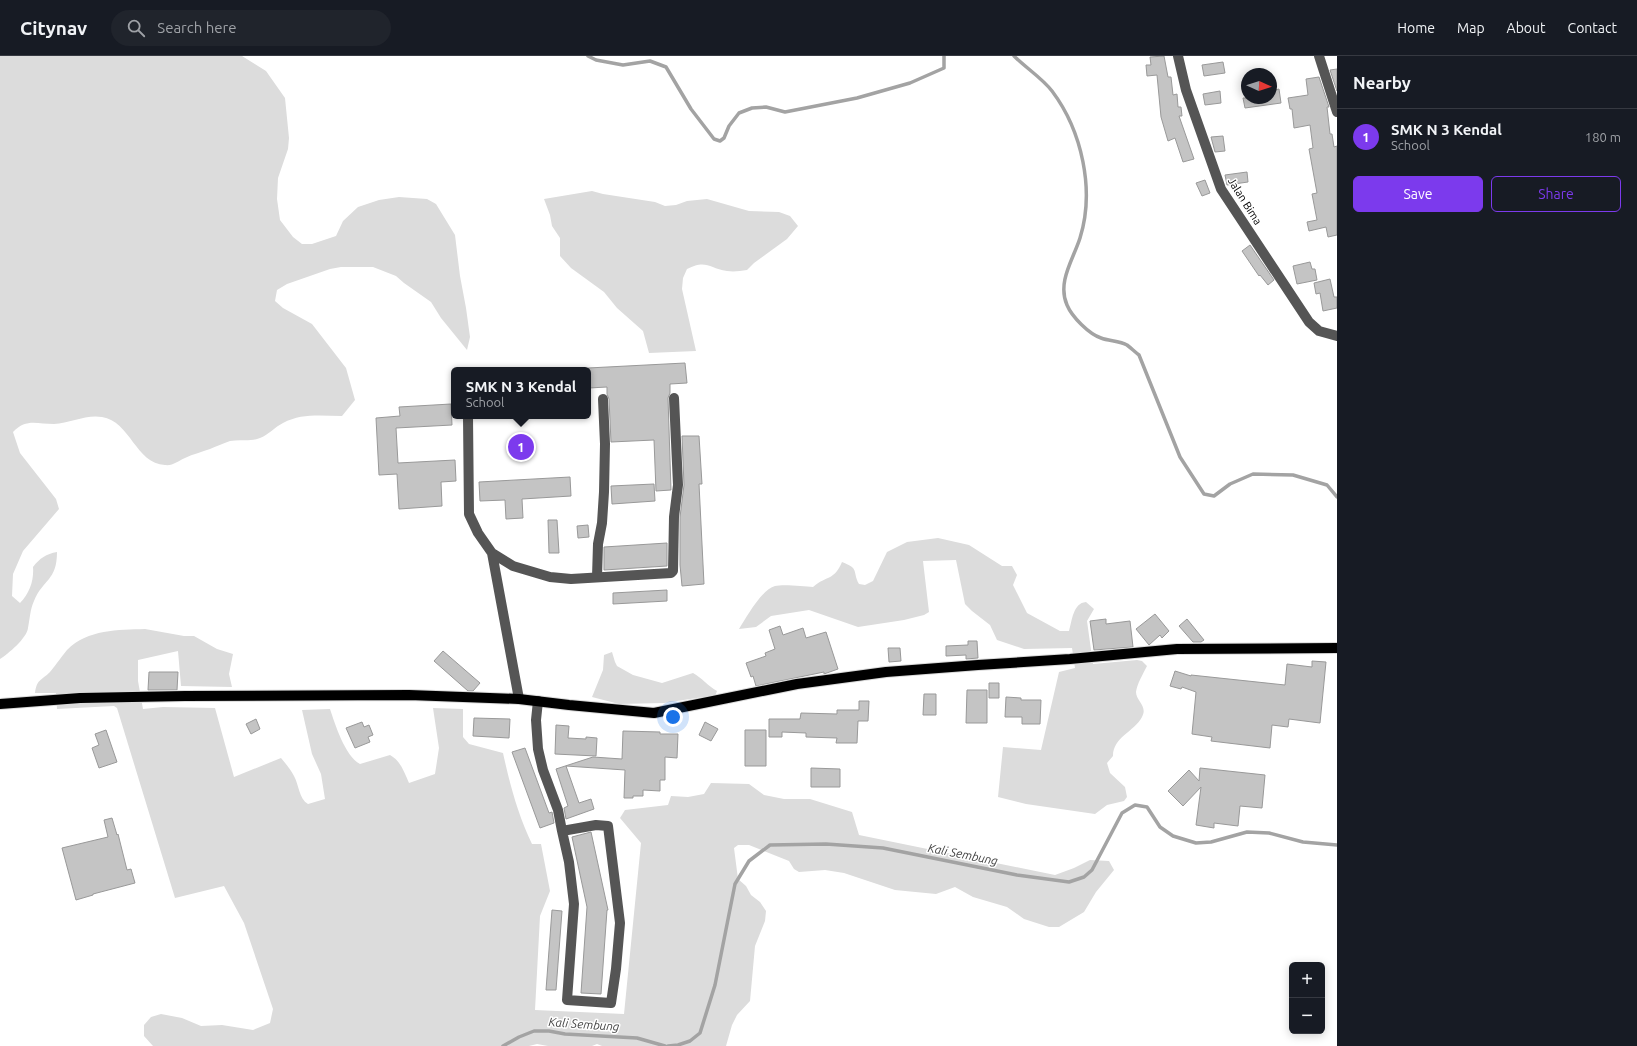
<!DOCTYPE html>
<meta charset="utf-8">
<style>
:root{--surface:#171b24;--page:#20242c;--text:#f1f3f6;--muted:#9ea1a6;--line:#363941;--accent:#7c3aed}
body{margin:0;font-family:Ubuntu,sans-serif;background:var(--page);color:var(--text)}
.controls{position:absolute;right:12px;bottom:12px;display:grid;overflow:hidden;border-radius:6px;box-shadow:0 2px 10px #0003}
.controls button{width:36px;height:36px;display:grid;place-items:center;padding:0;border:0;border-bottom:1px solid var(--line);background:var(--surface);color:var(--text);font:20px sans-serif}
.compass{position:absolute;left:1241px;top:12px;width:36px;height:36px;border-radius:50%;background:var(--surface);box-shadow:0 2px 10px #0003;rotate:93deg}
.you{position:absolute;left:673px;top:661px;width:14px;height:14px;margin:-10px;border:3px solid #fff;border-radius:50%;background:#1a73e8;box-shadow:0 0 0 6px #1a73e833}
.badge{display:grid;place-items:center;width:26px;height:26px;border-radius:50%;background:var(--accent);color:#fff;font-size:13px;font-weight:700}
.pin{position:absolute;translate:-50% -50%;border:2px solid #fff;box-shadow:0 1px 4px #0006}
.popup{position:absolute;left:451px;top:311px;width:140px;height:52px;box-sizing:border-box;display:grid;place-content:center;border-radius:6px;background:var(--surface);filter:drop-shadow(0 1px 3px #0005);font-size:13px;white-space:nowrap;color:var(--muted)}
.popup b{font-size:15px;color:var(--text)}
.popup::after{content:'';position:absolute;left:50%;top:100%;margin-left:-8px;border:8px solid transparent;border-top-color:var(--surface)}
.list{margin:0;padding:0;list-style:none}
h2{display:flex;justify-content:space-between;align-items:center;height:52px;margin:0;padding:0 16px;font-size:17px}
h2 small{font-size:13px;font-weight:400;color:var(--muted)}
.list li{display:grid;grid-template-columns:26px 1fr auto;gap:12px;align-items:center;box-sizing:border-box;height:56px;padding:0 16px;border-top:1px solid var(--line)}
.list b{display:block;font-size:15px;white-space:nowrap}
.list p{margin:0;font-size:13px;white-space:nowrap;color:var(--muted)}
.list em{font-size:13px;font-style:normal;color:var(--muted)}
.actions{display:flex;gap:8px;padding:12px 16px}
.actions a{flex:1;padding:9px 0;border:1px solid var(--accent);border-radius:6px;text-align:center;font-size:14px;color:var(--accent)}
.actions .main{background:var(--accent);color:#fff}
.icon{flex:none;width:22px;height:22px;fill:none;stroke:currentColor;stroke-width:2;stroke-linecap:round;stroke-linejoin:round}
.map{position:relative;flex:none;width:1337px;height:990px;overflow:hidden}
header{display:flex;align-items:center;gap:24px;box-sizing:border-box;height:56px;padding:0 20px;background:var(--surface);border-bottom:1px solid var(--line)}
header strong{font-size:19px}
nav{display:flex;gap:22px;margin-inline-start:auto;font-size:14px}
.search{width:280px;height:36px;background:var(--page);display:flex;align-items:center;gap:10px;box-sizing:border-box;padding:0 14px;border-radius:22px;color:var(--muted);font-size:15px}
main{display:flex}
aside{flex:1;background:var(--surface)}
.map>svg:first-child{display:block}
</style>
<header>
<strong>Citynav</strong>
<div class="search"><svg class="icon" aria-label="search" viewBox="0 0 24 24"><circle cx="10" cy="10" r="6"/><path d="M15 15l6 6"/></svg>Search here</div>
<nav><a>Home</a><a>Map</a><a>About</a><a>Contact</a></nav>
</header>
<main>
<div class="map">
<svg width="1337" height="990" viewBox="0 0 1337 990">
<rect width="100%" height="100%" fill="#fff"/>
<path fill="#dcdcdc" d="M 0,0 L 242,0 L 266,15 L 285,42 L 289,82 L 288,93 L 278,122 L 277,143 L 280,164 L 293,181 L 302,188 L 312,188 L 336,180 L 343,165 L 358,151 L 379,144 L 399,141 L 427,143 L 436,148 L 455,179 L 460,220 L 466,252 L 470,281 L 467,294 L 441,262 L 431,246 L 404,227 L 396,220 L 373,211 L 341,211 L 330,213 L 287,228 L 277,234 L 275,245 L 283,252 L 312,268 L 346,312 L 355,344 L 342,360 C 321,360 302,357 283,367 C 275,371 268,379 260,382 C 251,386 240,383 230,385 C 224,387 217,390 210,393 C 202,396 193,398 185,402 C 178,405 173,410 165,409 C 136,408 130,365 102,361 C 87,358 70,367 54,368 C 37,368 26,362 13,376 L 20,397 L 56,443 L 59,453 L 23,495 L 13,518 L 12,540 L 20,547 C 30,537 34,524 33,511 C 40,502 46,498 57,496 C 57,525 43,523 34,545 C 30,554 30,562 28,572 C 27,582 8,598 0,603 Z
M 592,135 L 603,138 L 655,146 L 665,150 L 676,149 L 687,145 L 707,143 L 749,155 L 779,156 L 790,160 L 798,170 L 787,183 L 754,207 L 747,214 C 740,215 734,216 727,215 C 709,212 706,203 687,213 L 683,222 L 682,233 L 696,295 L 649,297 L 643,275 L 617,252 L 604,236 L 571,212 L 560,200 L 560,182 L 552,170 L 550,159 L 544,143 Z
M 938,482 L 969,489 L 1002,510 L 1012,510 L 1017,519 L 1013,529 L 1027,557 L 1060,575 L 1069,575 C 1072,565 1073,547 1086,546 L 1094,553 L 1087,565 L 1093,608 L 1137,604 L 1142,605 L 1147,610 C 1143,618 1137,628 1136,636 C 1136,645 1148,650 1142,661 C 1134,676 1113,681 1113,700 L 1107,707 L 1110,717 L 1125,731 L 1127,741 L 1124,745 L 1107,749 L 1095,758 L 1026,748 L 998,741 L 1003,691 L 1041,694 L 1059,616 L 1075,612 L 1072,592 L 1024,593 L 997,584 L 990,569 L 972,555 L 965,548 L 956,504 L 923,505 L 929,556 L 924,559 L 904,564 L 858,571 L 809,554 L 771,560 L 756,571 L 739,573 C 746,562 762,533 775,530 C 782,528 804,530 813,531 C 827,519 834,525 842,506 C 860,513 852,515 859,528 L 865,529 L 873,525 L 887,496 L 907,486 Z
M 145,573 L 184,580 L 194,580 L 217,593 L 233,598 L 229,618 L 232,631 L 181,630 L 178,595 L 138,604 L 138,625 L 143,653 L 163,651 L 215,652 L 234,721 L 281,702 C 286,708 291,714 294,720 C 299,729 299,743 308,748 L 325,743 L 321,718 L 312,698 L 302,654 L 330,653 C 335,668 345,700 360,708 L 390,699 C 401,705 404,716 409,727 L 435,718 L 439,692 L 433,652 L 463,653 L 463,681 L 469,688 L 503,697 C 510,729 518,759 532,788 L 541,788 L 550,835 L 540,860 L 535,954 L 624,958 L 641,787 L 620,762 L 625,754 L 668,749 L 671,740 L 688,741 L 704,738 L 711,727 L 749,728 L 764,739 L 784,743 L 810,743 L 852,756 L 859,779 L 1055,819 L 1074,812 L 1090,804 L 1109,805 L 1114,814 L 1096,836 L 1084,856 L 1059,871 L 1049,871 L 1024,863 L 1007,851 L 973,841 L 955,831 L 936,838 L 895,834 L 844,817 L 825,814 L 799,816 L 794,813 L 789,805 L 749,789 L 738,789 L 734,792 L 738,823 L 746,830 L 751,839 L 760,846 L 766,855 L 765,865 L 755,890 L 750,945 L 737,959 L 732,969 L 726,990 L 602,990 L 597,988 L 592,990 L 548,990 L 537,988 L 529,990 L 153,990 L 144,980 L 144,969 L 151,961 L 161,958 L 182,962 L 201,970 L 222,969 L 253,974 L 270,967 L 273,953 L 244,867 L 224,830 L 175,842 L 117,652 L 114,650 L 57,653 L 56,637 L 35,637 C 37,623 41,625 50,616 C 56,609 61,601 67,594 C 88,573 118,574 145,573 Z
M 612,596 L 615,606 L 617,610 L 633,619 L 662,627 L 693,617 C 702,622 708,630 717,635 L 714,643 L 703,641 L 664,647 L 619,648 L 592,641 L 603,614 L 604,599 Z"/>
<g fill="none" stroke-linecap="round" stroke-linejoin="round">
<path stroke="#a3a3a3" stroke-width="3.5" d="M 588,0 L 596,4 L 623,9 L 650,5 L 666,11 L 691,53 L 714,83 L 720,85 L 724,82 L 729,70 L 739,57 L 752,52 L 766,51 L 785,56 L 857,42 L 910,27 L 944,12 L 944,0
M 1014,0 C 1026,12 1042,22 1052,35 C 1082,75 1095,134 1080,182 C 1073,204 1057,226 1067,249 C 1072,261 1089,278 1101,282 C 1109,285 1120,285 1127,289 C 1131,292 1135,296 1139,299 L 1180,401 L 1204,438 L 1214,440 L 1230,428 L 1253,418 L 1293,419 L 1327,429 L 1337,441
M 503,990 L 519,981 L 534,975 L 549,975 L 565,978 L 637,982 L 665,990
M 668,990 L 678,989 L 690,985 L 700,977 L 715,929 L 735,828 L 749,805 L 770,789 L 826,788 L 883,792 L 1017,819 L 1069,826 L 1084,821 L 1092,814 L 1122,757 L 1135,749 L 1147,751 L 1160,771 L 1173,780 L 1196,787 L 1211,786 L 1247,776 L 1269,777 L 1303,786 L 1337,789"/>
</g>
<path fill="#c4c4c4" stroke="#999" d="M 1164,0 L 1168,21 L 1171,21 L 1173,39 L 1177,38 L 1178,51 L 1181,51 L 1182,60 L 1179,60 L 1194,103 L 1183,106 L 1175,82 L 1168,85 L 1161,61 L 1157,19 L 1147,20 L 1146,9 L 1151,9 L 1150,1 Z
M 1223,6 L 1225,17 L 1204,20 L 1202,9 Z
M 1337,13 L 1337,35 L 1330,14 Z
M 1319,21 L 1329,51 L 1327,51 L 1330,78 L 1332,78 L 1334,91 L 1337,90 L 1337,179 L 1328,181 L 1326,171 L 1309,175 L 1307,166 L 1317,164 L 1312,138 L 1317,137 L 1309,93 L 1313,92 L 1310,69 L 1294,72 L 1292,53 L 1290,53 L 1288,42 L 1308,39 L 1306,23 Z
M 1279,33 L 1281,47 L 1245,52 L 1243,42 L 1271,42 L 1271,35 Z
M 1220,35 L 1221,47 L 1205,49 L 1203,38 Z
M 1223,80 L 1225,95 L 1215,96 L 1211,81 Z
M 1247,116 L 1248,126 L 1227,129 L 1225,119 Z
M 1205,124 L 1210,137 L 1202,140 L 1196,127 Z
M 1250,189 L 1274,224 L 1268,229 L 1260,219 L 1259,220 L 1242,195 Z
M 1310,206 L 1312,213 L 1315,213 L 1317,224 L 1297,228 L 1293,210 Z
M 1330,223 L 1334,241 L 1337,241 L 1337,252 L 1323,255 L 1320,237 L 1316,238 L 1314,227 Z
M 685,307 L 687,327 L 670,328 L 670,337 L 668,342 L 671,434 L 656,435 L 654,384 L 611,386 L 609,343 L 607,338 L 607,331 L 589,332 L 588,312 Z
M 451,348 L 452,369 L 396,372 L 398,407 L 455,404 L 456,425 L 441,426 L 442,450 L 399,453 L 397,418 L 379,419 L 376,362 L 400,360 L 399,351 Z
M 682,380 L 699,380 L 702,428 L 699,428 L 704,528 L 682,530 L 680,509 L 680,461 L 684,429 Z
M 570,421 L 571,440 L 522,443 L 523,462 L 506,463 L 505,444 L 480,445 L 479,426 Z
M 654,428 L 655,445 L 612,448 L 611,430 Z
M 548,464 L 557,464 L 559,497 L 549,497 Z
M 588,469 L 589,481 L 578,482 L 577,470 Z
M 667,487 L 667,510 L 604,514 L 604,491 Z
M 667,534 L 667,545 L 613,548 L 613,537 Z
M 1155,558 L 1169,575 L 1162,582 L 1160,579 L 1149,589 L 1136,573 Z
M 1106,563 L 1106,568 L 1130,565 L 1133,591 L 1094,594 L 1090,565 Z
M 1187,563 L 1204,584 L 1201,586 L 1193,586 L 1179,570 Z
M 780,570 L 783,579 L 803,572 L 806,582 L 826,576 L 838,613 L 824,618 L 824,616 L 756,630 L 753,620 L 751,621 L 746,607 L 766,600 L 765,597 L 775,593 L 769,574 Z
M 968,585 L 977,585 L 978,602 L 966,603 L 966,599 L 946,600 L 946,590 L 968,589 Z
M 888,592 L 900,592 L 901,605 L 889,606 Z
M 443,595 L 480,627 L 473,635 L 468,635 L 434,605 Z
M 1312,605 L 1326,606 L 1320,667 L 1289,663 L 1288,671 L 1272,669 L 1270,692 L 1211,685 L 1212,681 L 1192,678 L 1196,636 L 1182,631 L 1181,633 L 1170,630 L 1175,615 L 1191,620 L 1191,619 L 1285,629 L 1287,608 L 1312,611 Z
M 149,616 L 178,616 L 177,634 L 148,634 Z
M 989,627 L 999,627 L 999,642 L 989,642 Z
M 967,634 L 987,634 L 987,667 L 966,667 Z
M 924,638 L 936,638 L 936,659 L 923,659 Z
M 1006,641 L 1021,642 L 1021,644 L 1041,644 L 1040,668 L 1022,668 L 1022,661 L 1005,661 Z
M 859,645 L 869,645 L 868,665 L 858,665 L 857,687 L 836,687 L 837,682 L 806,681 L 806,677 L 782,676 L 782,681 L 769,681 L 769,663 L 800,663 L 801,657 L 837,658 L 837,654 L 859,654 Z
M 474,662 L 510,663 L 509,682 L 473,680 Z
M 256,663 L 260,673 L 251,678 L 246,668 Z
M 362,666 L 364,671 L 369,669 L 373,679 L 368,681 L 370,686 L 355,692 L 346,672 Z
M 705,666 L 718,673 L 711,685 L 699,679 Z
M 556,669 L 569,670 L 568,682 L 586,683 L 586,681 L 597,682 L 596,700 L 555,698 Z
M 106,674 L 117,706 L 99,712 L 92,692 L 99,689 L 95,678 Z
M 745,674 L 766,674 L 766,710 L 745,710 Z
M 623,675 L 660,676 L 660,678 L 678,678 L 677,702 L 665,701 L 665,724 L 660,724 L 660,735 L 643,734 L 643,740 L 633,740 L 633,742 L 624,742 L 625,714 L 566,710 L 579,747 L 591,743 L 594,753 L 566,763 L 564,752 L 568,750 L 556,713 L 593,701 L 622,703 Z
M 525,692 L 549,757 L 552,756 L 554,767 L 540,772 L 512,696 Z
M 811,712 L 840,713 L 840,731 L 811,731 Z
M 1200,712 L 1265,719 L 1262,752 L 1240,750 L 1238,770 L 1214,767 L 1214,772 L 1196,769 L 1201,731 L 1183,750 L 1168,735 L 1189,714 L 1199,725 Z
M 112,762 L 117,779 L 118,778 L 127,814 L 131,813 L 135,827 L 93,838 L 93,839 L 76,844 L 62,792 L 108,781 L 104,764 Z
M 591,776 L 608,854 L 607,854 L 601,938 L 581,937 L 587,851 L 572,781 Z
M 552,854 L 562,855 L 556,934 L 546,934 Z"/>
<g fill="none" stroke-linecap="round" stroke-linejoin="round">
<defs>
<path id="major" d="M 0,648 L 80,642 L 185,640 L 409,639 L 519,643 L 569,649 L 654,657 L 797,628 L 886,616 L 978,609 L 1070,603 L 1177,593 L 1337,592"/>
</defs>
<use href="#major" stroke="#dbdbdb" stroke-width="12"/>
<path stroke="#555" stroke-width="10" d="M 1178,0 L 1186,34 L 1221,133 L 1309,266 L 1319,275 L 1337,280
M 1319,0 L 1337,56
M 468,361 L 469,458 L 478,477 L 492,497 L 519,643
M 492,497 L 513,510 L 550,521 L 571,523 L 671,517 L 673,515 L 674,461 L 678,429 L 674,342
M 597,521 L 598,488 L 602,467 L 604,436 L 605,388 L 603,343
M 538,645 L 536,664 L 538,693 L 543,714 L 558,754 L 562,775 L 596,769 L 608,770 L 620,867 L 616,913 L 611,947 L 567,944 L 574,848 L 569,806 L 562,775"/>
<use href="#major" stroke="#000" stroke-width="10"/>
</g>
<g text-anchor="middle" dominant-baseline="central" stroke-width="3" stroke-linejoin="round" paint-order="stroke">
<g font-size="11" fill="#000" stroke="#fff">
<text transform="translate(1245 145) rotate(58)">Jalan Bima</text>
</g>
<g font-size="12" font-style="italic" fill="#444" stroke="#fff">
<text transform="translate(963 798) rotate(11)">Kali Sembung</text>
<text transform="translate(584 968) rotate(4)">Kali Sembung</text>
</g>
</g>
</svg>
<div class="controls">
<button>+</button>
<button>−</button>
</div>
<svg class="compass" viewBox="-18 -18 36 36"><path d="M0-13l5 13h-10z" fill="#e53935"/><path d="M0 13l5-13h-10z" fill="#9ea1a6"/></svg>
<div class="you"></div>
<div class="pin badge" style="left:521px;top:391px">1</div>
<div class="popup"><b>SMK N 3 Kendal</b>School</div>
</div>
<aside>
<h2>Nearby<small></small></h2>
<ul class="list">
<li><span class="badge">1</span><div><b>SMK N 3 Kendal</b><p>School</p></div><em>180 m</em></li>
</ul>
<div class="actions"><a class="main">Save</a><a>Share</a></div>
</aside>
</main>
